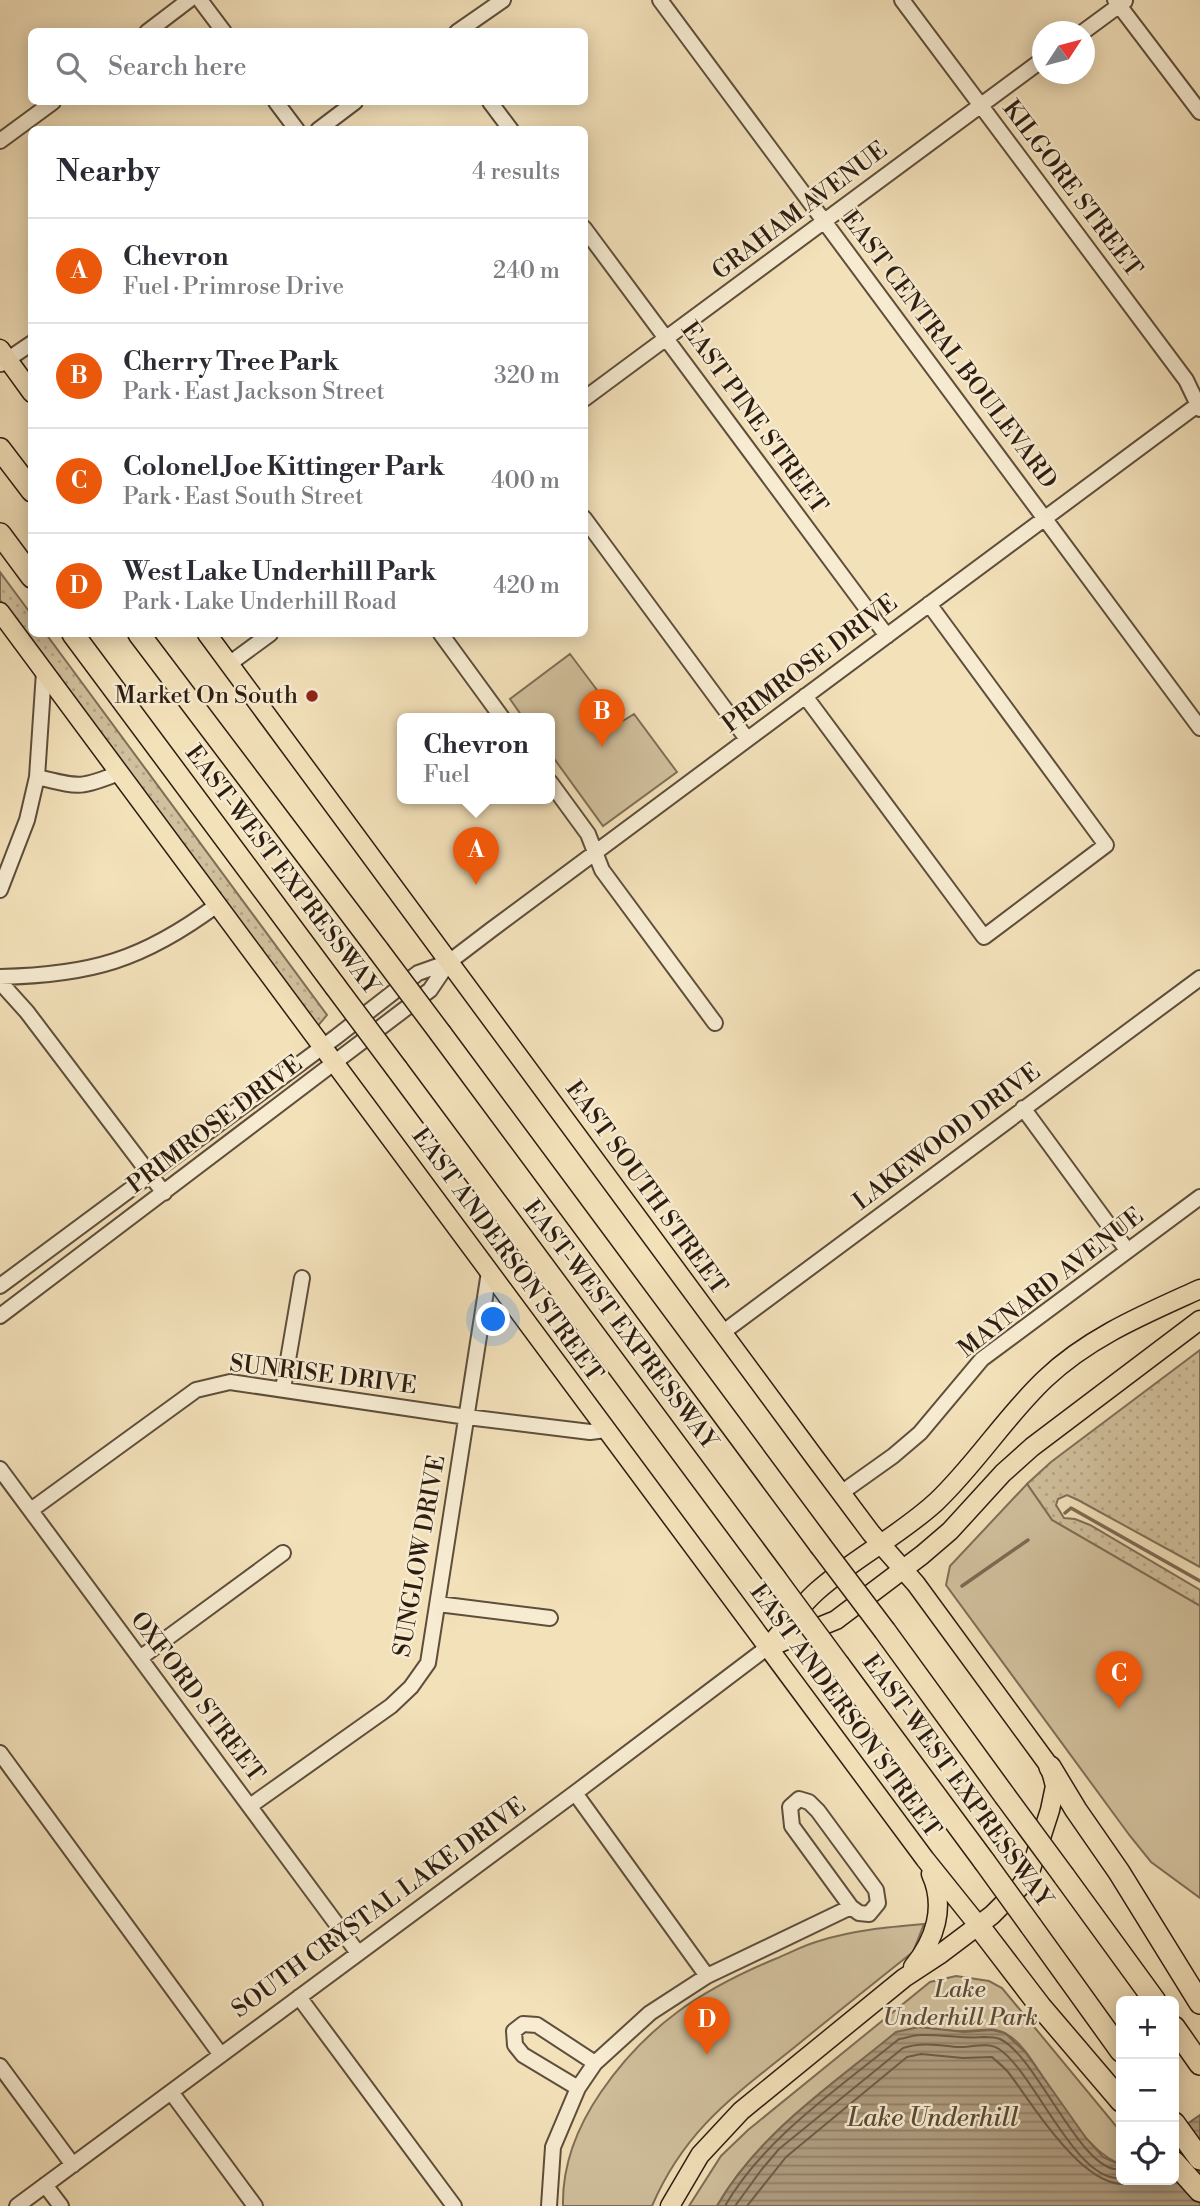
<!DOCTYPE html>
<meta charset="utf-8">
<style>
:root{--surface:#fff;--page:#f2f2f3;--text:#2b2b33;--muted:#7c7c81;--line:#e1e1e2;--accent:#ea580c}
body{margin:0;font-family:"Libre Bodoni",serif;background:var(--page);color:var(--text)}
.controls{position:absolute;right:21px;bottom:21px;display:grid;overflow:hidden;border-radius:10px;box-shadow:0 4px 18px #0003}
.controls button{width:63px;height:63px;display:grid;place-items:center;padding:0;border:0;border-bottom:2px solid var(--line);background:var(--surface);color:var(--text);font:35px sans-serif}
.compass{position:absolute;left:1032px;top:21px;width:63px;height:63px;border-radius:50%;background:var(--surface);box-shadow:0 4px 18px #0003;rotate:54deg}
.you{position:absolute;left:494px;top:1320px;width:24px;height:24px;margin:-18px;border:5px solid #fff;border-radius:50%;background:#1a73e8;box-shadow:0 0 0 10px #1a73e833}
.badge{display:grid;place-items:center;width:46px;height:46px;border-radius:50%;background:var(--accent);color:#fff;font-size:23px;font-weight:700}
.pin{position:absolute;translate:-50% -58px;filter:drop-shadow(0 2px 4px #0008)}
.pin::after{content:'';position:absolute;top:37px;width:24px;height:21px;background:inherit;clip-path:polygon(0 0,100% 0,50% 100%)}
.popup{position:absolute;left:397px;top:713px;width:158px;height:91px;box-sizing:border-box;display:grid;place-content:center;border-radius:10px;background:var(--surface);filter:drop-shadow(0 2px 5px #0005);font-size:23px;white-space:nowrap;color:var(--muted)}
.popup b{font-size:26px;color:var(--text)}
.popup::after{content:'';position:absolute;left:50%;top:100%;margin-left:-14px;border:14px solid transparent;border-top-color:var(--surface)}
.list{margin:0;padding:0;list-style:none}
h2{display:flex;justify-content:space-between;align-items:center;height:91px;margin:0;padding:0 28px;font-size:30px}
h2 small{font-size:23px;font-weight:400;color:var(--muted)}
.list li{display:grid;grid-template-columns:46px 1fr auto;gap:21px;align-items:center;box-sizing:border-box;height:105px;padding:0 28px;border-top:2px solid var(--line)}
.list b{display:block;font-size:26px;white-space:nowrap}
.list p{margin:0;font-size:23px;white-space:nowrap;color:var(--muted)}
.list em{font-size:23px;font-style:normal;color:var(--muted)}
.icon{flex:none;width:38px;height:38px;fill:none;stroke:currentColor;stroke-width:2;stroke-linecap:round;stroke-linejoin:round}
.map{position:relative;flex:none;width:1200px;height:2206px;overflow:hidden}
.search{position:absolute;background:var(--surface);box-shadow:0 4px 18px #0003;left:28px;top:28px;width:560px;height:77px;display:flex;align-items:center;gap:18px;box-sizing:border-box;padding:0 24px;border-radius:10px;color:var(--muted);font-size:26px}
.panel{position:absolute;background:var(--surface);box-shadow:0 4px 18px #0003;left:28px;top:126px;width:560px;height:511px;border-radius:10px}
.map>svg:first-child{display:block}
</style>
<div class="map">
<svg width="1200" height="2206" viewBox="0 0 1200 2206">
<defs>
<pattern id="grass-dots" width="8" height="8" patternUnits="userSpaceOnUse" patternTransform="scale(1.75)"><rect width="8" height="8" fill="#d1c09d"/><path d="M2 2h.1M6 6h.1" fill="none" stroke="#b4a586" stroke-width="1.8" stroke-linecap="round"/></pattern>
<pattern id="water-rules" width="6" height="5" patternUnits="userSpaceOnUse" patternTransform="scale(1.75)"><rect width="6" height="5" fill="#b09e81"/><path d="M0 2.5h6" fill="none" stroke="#908068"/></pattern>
</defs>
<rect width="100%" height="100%" fill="#f3e1ba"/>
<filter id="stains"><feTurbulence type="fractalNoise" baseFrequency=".00286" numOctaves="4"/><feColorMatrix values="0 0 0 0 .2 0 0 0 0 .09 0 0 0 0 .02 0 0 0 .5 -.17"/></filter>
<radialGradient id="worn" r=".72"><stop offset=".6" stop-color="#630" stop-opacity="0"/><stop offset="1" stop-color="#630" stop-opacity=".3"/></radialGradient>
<path fill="url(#grass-dots)" stroke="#7f6e57" stroke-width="2" d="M 0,572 L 31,614 L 32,634 L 46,634 L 327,1015 L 317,1027 L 0,600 Z
M 1200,1350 L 1200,1567 L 1078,1500 L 1067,1495 L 1058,1499 L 1056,1505 L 1064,1518 L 1075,1519 L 1090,1525 L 1200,1590 L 1200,1606 L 1052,1520 L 1027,1484 L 1051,1462 Z"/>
<path fill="#d1c09d" stroke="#7f6e57" stroke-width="2" d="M 570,654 L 621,722 L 634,714 L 677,772 L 603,826 L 550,753 L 550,719 L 524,719 L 510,699 Z
M 1027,1484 L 1052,1520 L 1200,1606 L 1200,1898 L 1151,1862 L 1130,1836 L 946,1585 L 950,1566 Z
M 924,1924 L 913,1952 C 874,1983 835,2014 796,2046 C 734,2096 685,2129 652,2206 L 563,2206 C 562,2164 577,2127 601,2092 C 647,2025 701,1990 775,1959 C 790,1953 804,1945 819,1941 C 854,1930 889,1927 924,1924 Z
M 956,1976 L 989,1981 L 1002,1988 L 1121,2132 L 1121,2162 L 1117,2163 C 1083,2147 1058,2099 1037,2068 C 1029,2056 1018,2039 1004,2033 C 991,2026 975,2032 961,2031 C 936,2030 922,2027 896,2033 C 832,2085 759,2133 717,2206 L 689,2206 L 721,2156 L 748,2130 L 930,1982 Z"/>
<path fill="url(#water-rules)" stroke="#7c6a54" stroke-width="2" d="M 919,2027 L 964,2032 L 992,2030 L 1005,2033 L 1026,2053 L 1086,2138 L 1103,2157 L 1116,2163 L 1121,2162 L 1121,2180 L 1174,2180 L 1174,2133 L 1200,2115 L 1200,2206 L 717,2206 C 759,2133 832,2085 896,2032 Z"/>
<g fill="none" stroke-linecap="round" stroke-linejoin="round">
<path stroke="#6e5e49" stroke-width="2" d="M 725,2206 C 764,2138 839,2088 899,2039 C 906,2038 913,2035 920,2035 C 942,2034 963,2039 984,2037 C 990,2037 995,2037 1000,2039 C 1037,2056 1082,2176 1121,2169
M 735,2206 L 762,2169 L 779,2149 L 903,2048 C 921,2042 938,2045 956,2047 C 969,2048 988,2041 999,2049 C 1035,2073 1076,2183 1121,2178
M 747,2206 L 786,2157 L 907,2057 L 921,2054 L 963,2058 L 992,2057 C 997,2062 1003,2066 1008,2072 C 1032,2102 1091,2206 1140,2180"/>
<path stroke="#7c6a54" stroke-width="3.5" d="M 1065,1513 L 1071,1508 L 1200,1581
M 962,1586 L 1028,1540"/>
<defs>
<path id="minor" d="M 200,0 L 224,32
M 660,0 L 1200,728
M 902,0 L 1186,380 L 1200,409
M 1115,0 L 1200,112
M 147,32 L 189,0
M 457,32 L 503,0
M 1083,32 L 1125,1
M 276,102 L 297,130
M 490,102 L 511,130
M 318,130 L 355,102
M 0,141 L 53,102
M 584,228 L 887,636
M 1,364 L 32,343
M 584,399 L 1042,60
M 584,518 L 747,739
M 441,634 L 503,719
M 229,664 L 270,634
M 805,696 L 984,937 L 1106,845 L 929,604
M 37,777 C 79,787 79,789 119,773
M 550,782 L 588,834 L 602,870 L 715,1023
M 0,890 L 27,820 L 37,777 L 44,672
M 0,977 C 91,975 143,960 217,905
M 0,982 L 27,1012 L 164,1193
M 1023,1108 L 1127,1250
M 0,1286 L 336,1037 L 418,973 L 449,962
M 0,1316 L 430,990 L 449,962 L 491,930 L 1200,403
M 722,1333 L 1200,978
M 283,1389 L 302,1278
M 0,1469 L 358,1953
M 841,1493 L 893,1456 L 920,1433 L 982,1359 L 1200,1197
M 31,1510 L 196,1390 L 230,1382 L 467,1417 L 590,1432 L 606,1430
M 438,1604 L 550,1618
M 140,1658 L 283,1553
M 0,1753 L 221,2055
M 575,1793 L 707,1976
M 799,1799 L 809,1802 L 818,1811 L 876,1890 L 878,1903 L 869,1914 L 859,1913 L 851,1907 L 792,1826 L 790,1807 Z
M 250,1806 L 391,1706 L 411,1687 L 428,1663 L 489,1272
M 299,1997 L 454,2206
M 0,2066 L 73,2165
M 578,2088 L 523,2055 L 515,2045 L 514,2031 L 523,2024 L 537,2025 L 595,2063
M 171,2092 L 255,2206
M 45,2185 L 61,2206
M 17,2206 L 575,1793 L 768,1647
M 549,2206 L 553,2147 L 578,2088 L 595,2063 L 650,2013 L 707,1976 L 851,1907"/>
<path id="major" d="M 0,349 L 32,393
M 0,612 L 925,1859 L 978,1925
M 207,634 L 815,1458 L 871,1533 L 916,1584 L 1050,1767 L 1055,1786 L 1050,1810 L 1030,1872 L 1020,1887 L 992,1915 L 939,1955 L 904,1978 L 741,2111 L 700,2155 L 670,2206
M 772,1646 L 836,1620 L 922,1555 L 950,1531 L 1003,1473 L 1032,1447 L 1200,1320
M 768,1647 C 784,1629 799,1607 817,1591 C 854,1558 899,1536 936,1502 C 976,1464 1005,1417 1045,1379 C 1089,1337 1145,1314 1200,1289
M 913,1967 C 935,1940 946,1907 931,1874"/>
<path id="highway" d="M 0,449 L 32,491
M 0,534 L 32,577
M 73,634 L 335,986
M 139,634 L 378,950
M 441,1034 L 820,1545
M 397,1069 L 775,1578
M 885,1631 L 1005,1796
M 839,1665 L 984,1861
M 1050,1767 L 1076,1810 L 1119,1872 L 1200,2003
M 1064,1876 L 1155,2001
M 978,1925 L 1040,2006 L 1121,2101
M 1031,1926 L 1121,2051
M 1174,2027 L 1200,2064
M 1174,2123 L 1200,2159
M 1174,2162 L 1200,2191"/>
</defs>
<use href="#minor" stroke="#5e4e3b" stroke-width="18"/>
<use href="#major" stroke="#2d1d11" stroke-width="21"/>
<use href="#highway" stroke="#2d1d11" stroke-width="24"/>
<use href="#minor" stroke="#f7ecd2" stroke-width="14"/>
<use href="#major" stroke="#f3e1ba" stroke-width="18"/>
<use href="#highway" stroke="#f3e1ba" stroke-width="21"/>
<defs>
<path id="highway-bridge" d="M 378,950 L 441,1034
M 335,986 L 397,1069
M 820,1545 L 885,1631
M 775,1578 L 839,1665
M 1005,1796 L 1064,1876
M 984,1861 L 1031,1926"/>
</defs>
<use href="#highway-bridge" stroke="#2d1d11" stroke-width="24" stroke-linecap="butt"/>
<use href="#highway-bridge" stroke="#f3e1ba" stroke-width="21"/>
</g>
<circle fill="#8f2418" stroke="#f7ecd2" stroke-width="2.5" cx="312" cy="696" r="7"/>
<g text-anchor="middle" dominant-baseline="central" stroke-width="5" stroke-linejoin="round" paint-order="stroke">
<g font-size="24" fill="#2d1d11" stroke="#f7ecd2">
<text transform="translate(1072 189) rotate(53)">KILGORE STREET</text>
<text transform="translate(800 211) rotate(-37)">GRAHAM AVENUE</text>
<text transform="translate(949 350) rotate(53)">EAST CENTRAL BOULEVARD</text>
<text transform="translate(754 418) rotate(54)">EAST PINE STREET</text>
<text transform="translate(810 664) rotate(-37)">PRIMROSE DRIVE</text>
<text transform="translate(282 870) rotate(53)">EAST-WEST EXPRESSWAY</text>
<text transform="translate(215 1125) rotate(-37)">PRIMROSE DRIVE</text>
<text transform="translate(947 1137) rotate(-37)">LAKEWOOD DRIVE</text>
<text transform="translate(646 1188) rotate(54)">EAST SOUTH STREET</text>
<text transform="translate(507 1255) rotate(54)">EAST ANDERSON STREET</text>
<text transform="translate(1051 1283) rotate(-38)">MAYNARD AVENUE</text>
<text transform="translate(620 1325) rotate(53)">EAST-WEST EXPRESSWAY</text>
<text transform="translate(323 1375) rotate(7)">SUNRISE DRIVE</text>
<text transform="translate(420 1556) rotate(-80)">SUNGLOW DRIVE</text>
<text transform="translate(197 1697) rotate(53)">OXFORD STREET</text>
<text transform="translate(845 1711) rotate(54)">EAST ANDERSON STREET</text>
<text transform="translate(957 1781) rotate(54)">EAST-WEST EXPRESSWAY</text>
<text transform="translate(379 1908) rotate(-36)">SOUTH CRYSTAL LAKE DRIVE</text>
</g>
<g font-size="24" fill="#2d1d11" stroke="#f7ecd2" text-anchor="end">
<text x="298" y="696">Market On South</text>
</g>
<g font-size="24" font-style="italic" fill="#5e4e3b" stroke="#f7ecd2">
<text x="960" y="1990">Lake<tspan x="960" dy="28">Underhill Park</tspan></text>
</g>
<g font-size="26" font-style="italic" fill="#5b4a38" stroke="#f7ecd2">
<text x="933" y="2118">Lake Underhill</text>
</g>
</g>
<rect width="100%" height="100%" filter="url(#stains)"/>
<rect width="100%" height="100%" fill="url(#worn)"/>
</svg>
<div class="controls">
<button>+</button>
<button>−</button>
<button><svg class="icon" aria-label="locate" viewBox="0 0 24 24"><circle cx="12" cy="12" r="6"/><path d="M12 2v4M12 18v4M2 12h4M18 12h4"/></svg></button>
</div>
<svg class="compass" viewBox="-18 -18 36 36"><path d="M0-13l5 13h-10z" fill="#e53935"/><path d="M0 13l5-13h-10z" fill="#7c7c81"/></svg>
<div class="you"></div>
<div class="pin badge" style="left:476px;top:885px">A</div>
<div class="popup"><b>Chevron</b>Fuel</div>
<div class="pin badge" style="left:602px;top:747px">B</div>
<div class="pin badge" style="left:1119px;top:1709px">C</div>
<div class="pin badge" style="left:707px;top:2055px">D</div>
<div class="search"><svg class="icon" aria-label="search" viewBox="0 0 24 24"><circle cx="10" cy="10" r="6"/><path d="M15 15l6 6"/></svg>Search here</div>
<section class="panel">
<h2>Nearby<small>4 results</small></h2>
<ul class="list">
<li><span class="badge">A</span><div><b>Chevron</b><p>Fuel · Primrose Drive</p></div><em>240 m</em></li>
<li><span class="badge">B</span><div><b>Cherry Tree Park</b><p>Park · East Jackson Street</p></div><em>320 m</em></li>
<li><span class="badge">C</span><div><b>Colonel Joe Kittinger Park</b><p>Park · East South Street</p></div><em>400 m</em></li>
<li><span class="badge">D</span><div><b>West Lake Underhill Park</b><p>Park · Lake Underhill Road</p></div><em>420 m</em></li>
</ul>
</section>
</div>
